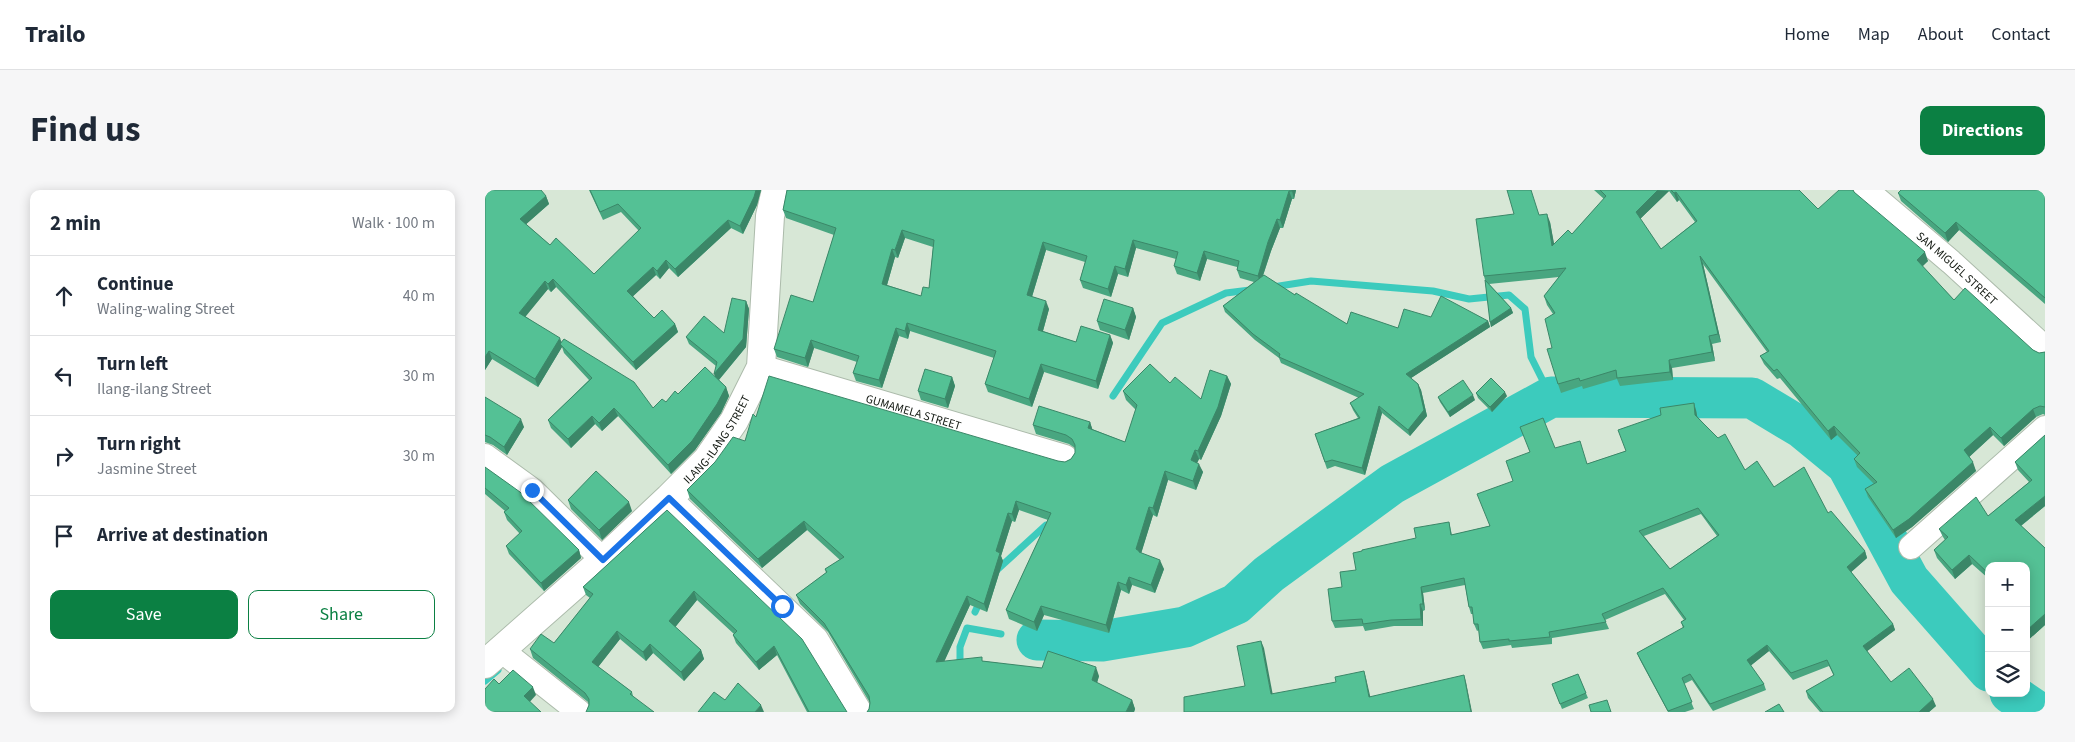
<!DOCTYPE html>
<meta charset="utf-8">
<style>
:root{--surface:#fff;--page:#f6f6f7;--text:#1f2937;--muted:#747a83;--line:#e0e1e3;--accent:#0b8043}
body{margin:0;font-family:"Source Sans 3",sans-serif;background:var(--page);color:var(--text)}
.controls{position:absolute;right:15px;bottom:15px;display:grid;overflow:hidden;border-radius:10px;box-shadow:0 2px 12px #0003}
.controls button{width:45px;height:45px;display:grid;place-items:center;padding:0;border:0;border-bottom:1px solid var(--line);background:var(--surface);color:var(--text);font:25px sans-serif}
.stop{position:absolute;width:15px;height:15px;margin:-11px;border:4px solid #1a73e8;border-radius:50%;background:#fff}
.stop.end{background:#1a73e8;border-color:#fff;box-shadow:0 1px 5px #0008}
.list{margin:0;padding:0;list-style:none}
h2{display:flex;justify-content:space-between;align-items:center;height:65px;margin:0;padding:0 20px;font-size:21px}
h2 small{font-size:16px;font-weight:400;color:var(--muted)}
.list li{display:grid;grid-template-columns:32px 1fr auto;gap:15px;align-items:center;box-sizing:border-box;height:80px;padding:0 20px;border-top:1px solid var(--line)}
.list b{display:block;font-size:19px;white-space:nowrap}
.list p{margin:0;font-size:16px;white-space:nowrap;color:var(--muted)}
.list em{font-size:16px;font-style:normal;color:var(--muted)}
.actions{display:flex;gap:10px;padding:15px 20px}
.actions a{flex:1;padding:11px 0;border:1px solid var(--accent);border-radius:10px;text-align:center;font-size:18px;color:var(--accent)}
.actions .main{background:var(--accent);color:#fff}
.icon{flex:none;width:28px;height:28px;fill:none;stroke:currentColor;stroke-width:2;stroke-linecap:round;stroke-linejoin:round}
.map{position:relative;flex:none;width:1560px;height:522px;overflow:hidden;border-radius:10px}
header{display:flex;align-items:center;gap:30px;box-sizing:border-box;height:70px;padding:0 25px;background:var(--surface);border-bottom:1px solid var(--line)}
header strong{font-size:24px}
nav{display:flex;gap:28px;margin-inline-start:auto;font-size:18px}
.intro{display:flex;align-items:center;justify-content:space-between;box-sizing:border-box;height:120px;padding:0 30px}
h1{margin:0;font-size:35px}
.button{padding:12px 22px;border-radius:10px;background:var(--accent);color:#fff;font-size:18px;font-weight:700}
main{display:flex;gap:30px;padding:0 30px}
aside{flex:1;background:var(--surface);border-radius:10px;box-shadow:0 2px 12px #0003}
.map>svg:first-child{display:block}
</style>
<header>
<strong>Trailo</strong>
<nav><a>Home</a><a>Map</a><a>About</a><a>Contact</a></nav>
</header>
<div class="intro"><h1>Find us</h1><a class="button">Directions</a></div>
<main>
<aside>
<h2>2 min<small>Walk · 100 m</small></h2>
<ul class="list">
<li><svg class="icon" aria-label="ahead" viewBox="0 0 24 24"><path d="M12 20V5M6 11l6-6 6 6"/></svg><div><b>Continue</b><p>Waling-waling Street</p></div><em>40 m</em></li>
<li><svg class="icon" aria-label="left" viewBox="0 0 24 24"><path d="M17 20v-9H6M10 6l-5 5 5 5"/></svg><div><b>Turn left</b><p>Ilang-ilang Street</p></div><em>30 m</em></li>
<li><svg class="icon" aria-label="right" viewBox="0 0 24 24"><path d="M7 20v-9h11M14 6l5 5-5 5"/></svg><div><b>Turn right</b><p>Jasmine Street</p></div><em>30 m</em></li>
<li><svg class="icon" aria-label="arrive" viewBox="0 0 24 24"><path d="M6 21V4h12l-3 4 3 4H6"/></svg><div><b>Arrive at destination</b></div></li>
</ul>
<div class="actions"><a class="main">Save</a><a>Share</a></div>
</aside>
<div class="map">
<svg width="1560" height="522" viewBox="0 0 1560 522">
<rect width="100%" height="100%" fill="#d7e7d6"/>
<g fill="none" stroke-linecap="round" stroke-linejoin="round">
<path stroke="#3ccbbd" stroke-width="7" d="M 788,97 L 826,91 L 948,101 L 984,109 L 1024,105 L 1040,119 L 1046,167 L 1066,207
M 628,206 L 677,133 L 741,103 L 765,100
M 512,380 L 561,335 L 568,335
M 490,422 L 496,409
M 475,477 L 475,457 L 482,438 L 516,444
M 0,491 L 13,480"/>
<path stroke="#3ccbbd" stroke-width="41" d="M 552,450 L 617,451 L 700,437 L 751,414 L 784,384 L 907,294 L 1066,207 L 1267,208 L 1317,238 L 1362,275 L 1424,390 L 1504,481
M 1525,503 L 1553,522"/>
<defs>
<g id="street">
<path id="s1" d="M 1381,0 L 1466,72 L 1560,158"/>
<path id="s2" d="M 276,177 L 580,267"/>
<path d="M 0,266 L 47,300 L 118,370"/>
<path d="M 184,308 L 331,449 L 375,522"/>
<path d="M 1426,357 L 1560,238"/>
<path d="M 16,460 L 94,522"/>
</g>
<g id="secondary">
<path id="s3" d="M 0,474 L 118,370 L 184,308 L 222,270 L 249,231 L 276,177 L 285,26 L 291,0"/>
</g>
</defs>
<use href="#street" stroke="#acbbab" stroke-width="26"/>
<use href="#secondary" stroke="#acbbab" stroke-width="30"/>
<use href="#street" stroke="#fff" stroke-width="24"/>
<use href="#secondary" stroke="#fff" stroke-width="28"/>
</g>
<path fill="#48a680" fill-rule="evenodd" d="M 0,0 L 61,6 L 64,14 L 41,34 L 65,55 L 109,84 L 154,41 L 136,22 L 118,30 L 104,0 L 276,0 L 272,15 L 258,44 L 246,38 L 193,87 L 184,78 L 175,89 L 171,85 L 148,106 L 169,128 L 190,134 L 193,142 L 151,180 L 71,97 L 66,102 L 63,99 L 40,126 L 168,218 L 181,212 L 193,204 L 230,186 L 231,176 L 204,154 L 201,147 L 239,143 L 261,111 L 264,119 L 261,157 L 234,190 L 241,197 L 244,206 L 236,223 L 210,260 L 186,284 L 133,226 L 117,241 L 110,234 L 86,258 L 66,238 L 63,230 L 104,190 L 79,163 L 77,157 L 53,197 L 7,169 L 0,180 Z
M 302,0 L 811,0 L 809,9 L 807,9 L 798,38 L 795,38 L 786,61 L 778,86 L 810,105 L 862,134 L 913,138 L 946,127 L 1003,131 L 1005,137 L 926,188 L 933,194 L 936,200 L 942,226 L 925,246 L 897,223 L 880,285 L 850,276 L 842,279 L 830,244 L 873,228 L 868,220 L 865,213 L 874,208 L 796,173 L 794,168 L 770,150 L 740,122 L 738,116 L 769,92 L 755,88 L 752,80 L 752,77 L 722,69 L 715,91 L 692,84 L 689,76 L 691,69 L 651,58 L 643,87 L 633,84 L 626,107 L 598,98 L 595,90 L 600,72 L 561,60 L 547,107 L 564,119 L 558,141 L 591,152 L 625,145 L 628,153 L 613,199 L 559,182 L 547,217 L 503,202 L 500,194 L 509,168 L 425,141 L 423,149 L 414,146 L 397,198 L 371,191 L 368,183 L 372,172 L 329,158 L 323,177 L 292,167 L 289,159 L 328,112 L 349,45 L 301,28 L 298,20 ZM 420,48 L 448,57 L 444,98 L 436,106 L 402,95 L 410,67 L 413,68 Z
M 1109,0 L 1314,0 L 1333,19 L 1369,2 L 1443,71 L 1437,76 L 1469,110 L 1548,160 L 1554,163 L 1560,162 L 1560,225 L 1558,224 L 1551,227 L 1519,256 L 1508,245 L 1484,267 L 1491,281 L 1427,337 L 1411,348 L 1383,307 L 1380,299 L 1389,294 L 1372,277 L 1369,269 L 1373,266 L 1352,245 L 1346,250 L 1295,188 L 1292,189 L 1279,174 L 1275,166 L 1282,162 L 1218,74 L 1236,152 L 1227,154 L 1230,171 L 1187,178 L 1188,190 L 1135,196 L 1132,189 L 1098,199 L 1097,196 L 1076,203 L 1073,194 L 1067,158 L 1068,124 L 1062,115 L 1059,106 L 1074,87 L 1004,94 L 1026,118 L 1028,123 L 1006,137 L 1000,90 L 999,86 L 1029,24 L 1054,25 L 1065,32 L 1069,55 L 1087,44 L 1119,9 ZM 1184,1 L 1192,12 L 1194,10 L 1210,32 L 1176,59 L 1155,29 Z
M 1560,0 L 1560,114 L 1474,40 L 1463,52 L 1416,11 L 1413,3 Z
M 648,118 L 651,127 L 644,150 L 615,140 L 612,131 Z
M 742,186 L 746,194 L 736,226 L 716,270 L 714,269 L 712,273 L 718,282 L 711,300 L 683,290 L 672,327 L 668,325 L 656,363 L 679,379 L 670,403 L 647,395 L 644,404 L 636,400 L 624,443 L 559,425 L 552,441 L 524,429 L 521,420 L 563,330 L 534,320 L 530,332 L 527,331 L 516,366 L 518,371 L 502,422 L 485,415 L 459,471 L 498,471 L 614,486 L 612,493 L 647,510 L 650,519 L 649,522 L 382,522 L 384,519 L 385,513 L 343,442 L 315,414 L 311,405 L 341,383 L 340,379 L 355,370 L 322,340 L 277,378 L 205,309 L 202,300 L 260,251 L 271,227 L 573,271 L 580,272 L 586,269 L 590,263 L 590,258 L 584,254 L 551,244 L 548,235 L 605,232 L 607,239 L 640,252 L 651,220 L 641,210 L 638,201 L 685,193 L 716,209 Z
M 467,187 L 470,196 L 463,218 L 436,210 L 433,201 Z
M 991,203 L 1022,206 L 1007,222 L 993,208 Z
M 0,207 L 39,237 L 22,265 L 8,255 L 0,252 Z
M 953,207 L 990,210 L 965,227 L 955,212 Z
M 1211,220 L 1212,226 L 1260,280 L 1289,297 L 1343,323 L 1380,361 L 1382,368 L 1366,382 L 1408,434 L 1410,440 L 1382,461 L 1406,492 L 1451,516 L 1444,522 L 1335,522 L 1323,508 L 1321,501 L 1349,486 L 1344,476 L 1308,490 L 1284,461 L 1265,476 L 1279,494 L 1281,500 L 1228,521 L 1207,490 L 1199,494 L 1209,519 L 1200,522 L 1183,522 L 1155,470 L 1152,463 L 1198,438 L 1196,432 L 1199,430 L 1180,404 L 1120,430 L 1124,439 L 1067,448 L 1067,454 L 1027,458 L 1026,455 L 998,459 L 995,452 L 994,440 L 992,441 L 989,434 L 988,424 L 986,424 L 984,417 L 980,395 L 938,403 L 940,420 L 938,421 L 938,436 L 909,436 L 880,441 L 878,436 L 850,438 L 847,431 L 857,397 L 871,380 L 964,332 L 967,345 L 1004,336 L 1028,291 L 1070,258 L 1102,274 L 1141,261 ZM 1216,324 L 1232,346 L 1185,379 L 1159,346 Z
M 1560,245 L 1560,316 L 1536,336 L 1560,358 L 1560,435 L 1541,452 L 1541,376 L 1504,376 L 1504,389 L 1487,374 L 1470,389 L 1452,368 L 1449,360 L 1460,350 L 1458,347 L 1454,339 L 1503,326 L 1544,292 L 1533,280 L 1530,272 Z
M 0,277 L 94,360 L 96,368 L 59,401 L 24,364 L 21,356 L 35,344 L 22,330 L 19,322 L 20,321 L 0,304 Z
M 83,310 L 147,321 L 117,350 L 86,319 Z
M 182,320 L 360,521 L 362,522 L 322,522 L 292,465 L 274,480 L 251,453 L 248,445 L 249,444 L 212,410 L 190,437 L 216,460 L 219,469 L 199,491 L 168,463 L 161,471 L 135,449 L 113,477 L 147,502 L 148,506 L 102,521 L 104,515 L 103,512 L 48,468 L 45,459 L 69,453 L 105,408 L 101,405 L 98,397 Z
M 1093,484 L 1103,508 L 1077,519 L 1067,494 Z"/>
<path fill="#3b8768" d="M 271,0 L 276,0 L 272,15 L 258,44 L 255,36 Z
M 807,0 L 811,0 L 809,9 L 807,1 Z
M 1173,0 L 1184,1 L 1154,30 L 1151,22 Z
M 804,1 L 807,9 L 798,38 L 795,30 Z
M 1191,2 L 1194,10 L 1192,12 L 1189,3 Z
M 61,6 L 64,14 L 38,37 L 35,29 Z
M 1062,24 L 1065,32 L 1071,64 L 1067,56 Z
M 792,29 L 795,38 L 786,61 L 775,94 L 773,86 L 783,52 Z
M 243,30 L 246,38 L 193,87 L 190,79 Z
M 1471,32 L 1474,40 L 1463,52 L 1460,43 Z
M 417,40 L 420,48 L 413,68 L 410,60 Z
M 648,50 L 651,58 L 643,87 L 640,79 Z
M 558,52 L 561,60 L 545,113 L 542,105 Z
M 407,59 L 410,67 L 400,102 L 397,94 Z
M 719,61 L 722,69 L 715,91 L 712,83 Z
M 1440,62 L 1443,71 L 1435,79 L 1432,70 Z
M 1215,66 L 1218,74 L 1236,152 L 1233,144 Z
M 181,70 L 184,78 L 175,89 L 172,81 Z
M 630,76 L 633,84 L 626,107 L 623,99 Z
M 168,77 L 171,85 L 145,109 L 142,101 Z
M 68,89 L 71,97 L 66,102 L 63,94 Z
M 60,91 L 63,99 L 37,131 L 34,123 Z
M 261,111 L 264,119 L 261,157 L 232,192 L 229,184 Z
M 561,111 L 564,119 L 556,148 L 553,140 Z
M 648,118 L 651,127 L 644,150 L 640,140 Z
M 1026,118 L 1028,123 L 1006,137 L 1005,132 Z
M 1003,131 L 1005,137 L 923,190 L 921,184 Z
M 422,133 L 425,141 L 423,149 L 420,141 Z
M 190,134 L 193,142 L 151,180 L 148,172 Z
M 411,138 L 414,146 L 397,198 L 394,190 Z
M 625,145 L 628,153 L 613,199 L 611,191 Z
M 1224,146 L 1227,154 L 1230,171 L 1227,162 Z
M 75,148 L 78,156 L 75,154 L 77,157 L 53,197 L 50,189 Z
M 326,150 L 329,158 L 323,177 L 320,168 Z
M 4,161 L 7,169 L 0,180 L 0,167 Z
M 1184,170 L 1187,178 L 1188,190 L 1185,182 Z
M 556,174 L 559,182 L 547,217 L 544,209 Z
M 742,186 L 746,194 L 736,226 L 716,270 L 713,261 Z
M 467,187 L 470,196 L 463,218 L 460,209 Z
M 933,194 L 936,200 L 942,226 L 925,246 L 923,240 Z
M 241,197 L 244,206 L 236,223 L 210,260 L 186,284 L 183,275 Z
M 1020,202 L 1022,206 L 1007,222 L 1005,217 Z
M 988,205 L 990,210 L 965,227 L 963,222 Z
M 1209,213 L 1211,220 L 1213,231 L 1210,225 Z
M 894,216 L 897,223 L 880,285 L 877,278 Z
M 129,218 L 133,226 L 117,241 L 114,233 Z
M 1548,219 L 1551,227 L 1519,256 L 1516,248 Z
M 107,226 L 110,234 L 86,258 L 83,249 Z
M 36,229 L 39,237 L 22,265 L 19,257 Z
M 605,232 L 608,241 L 603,238 Z
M 1349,236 L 1352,245 L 1346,250 L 1343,241 Z
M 1505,237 L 1508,245 L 1482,269 L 1479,260 Z
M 710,260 L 714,269 L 709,279 L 706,270 Z
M 1488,272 L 1491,281 L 1427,337 L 1411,348 L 1408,340 Z
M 714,274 L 718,282 L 711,300 L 708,291 Z
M 680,281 L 683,290 L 672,327 L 668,318 Z
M 1560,306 L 1560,316 L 1533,338 L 1530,330 Z
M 531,311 L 534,320 L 530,332 L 527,324 Z
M 144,312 L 147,321 L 117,350 L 114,340 Z
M 664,317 L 668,325 L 656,364 L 651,359 Z
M 523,323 L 527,331 L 516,366 L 518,371 L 502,422 L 499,414 L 511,361 Z
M 319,331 L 322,340 L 277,378 L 273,369 Z
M 94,360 L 96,368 L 59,401 L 56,393 Z
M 1380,361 L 1382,368 L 1364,384 L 1362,377 Z
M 1484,365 L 1487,374 L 1470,389 L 1467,380 Z
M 675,370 L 679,379 L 670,403 L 666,395 Z
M 644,387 L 647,395 L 644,404 L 641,395 Z
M 633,392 L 636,400 L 624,443 L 621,435 Z
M 936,397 L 938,403 L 940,420 L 938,414 Z
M 209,401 L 212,410 L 188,440 L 184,431 Z
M 482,406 L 485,415 L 455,481 L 451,472 Z
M 935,414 L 938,421 L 938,436 L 936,429 Z
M 556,416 L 559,425 L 552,441 L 549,432 Z
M 1560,424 L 1560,435 L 1541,452 L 1541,441 Z
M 1408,434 L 1410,440 L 1381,462 L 1378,456 Z
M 132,441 L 135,449 L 110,481 L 107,472 Z
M 776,451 L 779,458 L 789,511 L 786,504 Z
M 165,454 L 168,463 L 161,471 L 158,462 Z
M 1282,455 L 1284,461 L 1264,477 L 1262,470 Z
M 289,456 L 292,465 L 274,480 L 271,472 Z
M 216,460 L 219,469 L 199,491 L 196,482 Z
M 611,477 L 614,486 L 610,499 L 607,490 Z
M 879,481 L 881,488 L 887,514 L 884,507 Z
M 979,485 L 981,492 L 987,522 L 986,522 Z
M 48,497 L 51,505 L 42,515 L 39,506 Z
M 1448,509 L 1451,516 L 1444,522 L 1434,522 Z
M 647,510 L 650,519 L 649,522 L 641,522 Z
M 276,515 L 279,522 L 270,522 Z"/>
<path fill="#54c195" stroke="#3b8768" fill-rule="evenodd" d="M 0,0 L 56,0 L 61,6 L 35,29 L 65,55 L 71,48 L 109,84 L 156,38 L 133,14 L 115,22 L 105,0 L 271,0 L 269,7 L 255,36 L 243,30 L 190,79 L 181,70 L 172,81 L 168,77 L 142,101 L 169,128 L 177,120 L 190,134 L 148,172 L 68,89 L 63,94 L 60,91 L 34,123 L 75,148 L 50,189 L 4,161 L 0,167 Z
M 302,0 L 807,0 L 807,1 L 804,1 L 795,30 L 792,29 L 783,52 L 773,86 L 752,80 L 754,71 L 719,61 L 712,83 L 689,76 L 693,62 L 648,50 L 640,79 L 630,76 L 623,99 L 595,90 L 602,66 L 558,52 L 542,105 L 561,111 L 553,140 L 591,152 L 596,136 L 625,145 L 611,191 L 556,174 L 544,209 L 500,194 L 511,161 L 422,133 L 420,141 L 411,138 L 394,190 L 368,183 L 374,166 L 326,150 L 320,168 L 289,159 L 306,105 L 328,112 L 351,38 L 298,20 ZM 417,40 L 449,50 L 444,98 L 438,97 L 436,106 L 397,94 L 407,59 L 410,60 Z
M 1022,0 L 1046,0 L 1054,25 L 1062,24 L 1067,56 L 1083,40 L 1087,44 L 1121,6 L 1115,0 L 1173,0 L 1151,22 L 1176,59 L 1212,31 L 1191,2 L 1189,3 L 1186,0 L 1314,0 L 1333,19 L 1354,0 L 1368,0 L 1369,2 L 1440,62 L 1432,70 L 1469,110 L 1480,98 L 1548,160 L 1554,163 L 1560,162 L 1560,217 L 1555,216 L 1548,219 L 1516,248 L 1505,237 L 1479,260 L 1488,272 L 1424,329 L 1408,340 L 1380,299 L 1392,292 L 1369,269 L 1375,263 L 1349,236 L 1343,241 L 1292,179 L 1289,181 L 1275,166 L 1284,161 L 1215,66 L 1233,144 L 1224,146 L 1227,162 L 1184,170 L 1185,182 L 1132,188 L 1131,180 L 1095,191 L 1094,188 L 1073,194 L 1062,159 L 1067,158 L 1060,129 L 1070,123 L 1059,106 L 1081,78 L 999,86 L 991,29 L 1029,24 Z
M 1416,0 L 1560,0 L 1560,108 L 1471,32 L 1460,43 L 1413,3 Z
M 779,85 L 810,105 L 811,103 L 862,134 L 866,122 L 913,138 L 919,119 L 946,127 L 956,106 L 1003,131 L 921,184 L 933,194 L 939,220 L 923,240 L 894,216 L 877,278 L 847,270 L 840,272 L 830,244 L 875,228 L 865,213 L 879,204 L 794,167 L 795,164 L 768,144 L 738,116 Z
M 1000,90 L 1026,118 L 1005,132 Z
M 247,108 L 261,111 L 258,149 L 229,184 L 232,172 L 201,147 L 219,126 L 239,143 Z
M 619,109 L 648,118 L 640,140 L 612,131 Z
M 79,149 L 149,192 L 168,218 L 177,209 L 181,212 L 190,201 L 193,204 L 220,177 L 241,197 L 232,214 L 207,251 L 183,275 L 129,218 L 114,233 L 107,226 L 83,249 L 63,230 L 107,188 L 75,154 Z
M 665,174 L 685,193 L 690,187 L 716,209 L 725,180 L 742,186 L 733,217 L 713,261 L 710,260 L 706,270 L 714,274 L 708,291 L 680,281 L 668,318 L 664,317 L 651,359 L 654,361 L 654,362 L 675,370 L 666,395 L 644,387 L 641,395 L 633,392 L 621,435 L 556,416 L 549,432 L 521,420 L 566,323 L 531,311 L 527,324 L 523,323 L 511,361 L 515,363 L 499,414 L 482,406 L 451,472 L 497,467 L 497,471 L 557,478 L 563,461 L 611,477 L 607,490 L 647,510 L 641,522 L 382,522 L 384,519 L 385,513 L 384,506 L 339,433 L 311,405 L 342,382 L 340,379 L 359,367 L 319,331 L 273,369 L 202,300 L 230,272 L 248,247 L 260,251 L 268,224 L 271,227 L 284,186 L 573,271 L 580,272 L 586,269 L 590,263 L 590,255 L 587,249 L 581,245 L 548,235 L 554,216 L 605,232 L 603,238 L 640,252 L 652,215 L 638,201 Z
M 440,179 L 467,187 L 460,209 L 433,201 Z
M 1006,188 L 1020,202 L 1005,217 L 991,203 Z
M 978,190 L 988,205 L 963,222 L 953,207 Z
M 0,207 L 36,229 L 19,257 L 5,247 L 0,245 Z
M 1209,213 L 1210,225 L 1233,248 L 1240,244 L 1260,280 L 1272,271 L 1289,297 L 1319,277 L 1343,323 L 1346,321 L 1380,361 L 1362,377 L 1408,434 L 1378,456 L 1406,492 L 1424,478 L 1448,509 L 1434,522 L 1338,522 L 1321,501 L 1349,485 L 1342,470 L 1306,483 L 1282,455 L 1262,470 L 1279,494 L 1225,514 L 1205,484 L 1197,488 L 1207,512 L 1183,521 L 1152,463 L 1199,437 L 1196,432 L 1201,429 L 1178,398 L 1117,424 L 1121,432 L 1064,442 L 1065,447 L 1024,451 L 1024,449 L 995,452 L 993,434 L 989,434 L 987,417 L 984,417 L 979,388 L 936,397 L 938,414 L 935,414 L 936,429 L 906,430 L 878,434 L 877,429 L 847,431 L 843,399 L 857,397 L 855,382 L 871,380 L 868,363 L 877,361 L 877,360 L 931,348 L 929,338 L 964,332 L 966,345 L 1005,336 L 992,304 L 1028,291 L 1021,271 L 1045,262 L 1035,237 L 1058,228 L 1070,258 L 1095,251 L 1102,274 L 1141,261 L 1133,240 L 1176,225 L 1175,218 ZM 1213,318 L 1234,345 L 1185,379 L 1154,341 Z
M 1560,245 L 1560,306 L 1530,330 L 1560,358 L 1560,424 L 1541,441 L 1541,376 L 1504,376 L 1504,384 L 1484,365 L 1467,380 L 1449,360 L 1463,347 L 1454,339 L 1491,307 L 1503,326 L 1547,290 L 1530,272 Z
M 0,277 L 35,302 L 94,360 L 56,393 L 21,356 L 37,341 L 19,322 L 24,318 L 0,298 Z
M 111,281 L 144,312 L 114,340 L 83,310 Z
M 182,320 L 317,449 L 362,522 L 324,522 L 289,456 L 271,472 L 248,445 L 252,441 L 209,401 L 184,431 L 216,460 L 196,482 L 165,454 L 158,462 L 132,441 L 107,472 L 147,502 L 145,504 L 169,522 L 101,522 L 104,515 L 104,509 L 100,503 L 45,459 L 56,444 L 69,453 L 108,404 L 98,397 Z
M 776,451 L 786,504 L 851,492 L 850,487 L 879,481 L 884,507 L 979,485 L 986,522 L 699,522 L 699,507 L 760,496 L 752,456 Z
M 28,480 L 48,497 L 39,506 L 56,522 L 0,522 L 0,499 L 9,489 L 14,494 Z
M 1093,484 L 1101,503 L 1075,514 L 1067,494 Z
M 253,493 L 276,515 L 270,522 L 213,522 L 229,502 L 240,510 Z
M 1122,510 L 1126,522 L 1106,522 L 1104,515 Z
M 1294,514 L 1299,522 L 1280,522 Z"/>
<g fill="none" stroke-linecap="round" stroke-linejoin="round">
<path stroke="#1a73e8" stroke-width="6" d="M 47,300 L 118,370 L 184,308 L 297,416"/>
</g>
<g text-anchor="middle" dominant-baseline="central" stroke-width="4" stroke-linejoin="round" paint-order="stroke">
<g font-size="12" fill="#121811" stroke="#d7e7d6">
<text stroke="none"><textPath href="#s1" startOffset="120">SAN MIGUEL STREET</textPath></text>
<text stroke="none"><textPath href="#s2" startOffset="159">GUMAMELA STREET</textPath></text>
<text stroke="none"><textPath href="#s3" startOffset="324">ILANG-ILANG STREET</textPath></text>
</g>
</g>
</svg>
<div class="controls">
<button>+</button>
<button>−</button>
<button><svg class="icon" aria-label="layers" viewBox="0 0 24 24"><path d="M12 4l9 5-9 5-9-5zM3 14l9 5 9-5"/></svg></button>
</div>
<div class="stop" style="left:297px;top:416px"></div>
<div class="stop end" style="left:47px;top:300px"></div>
</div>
</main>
